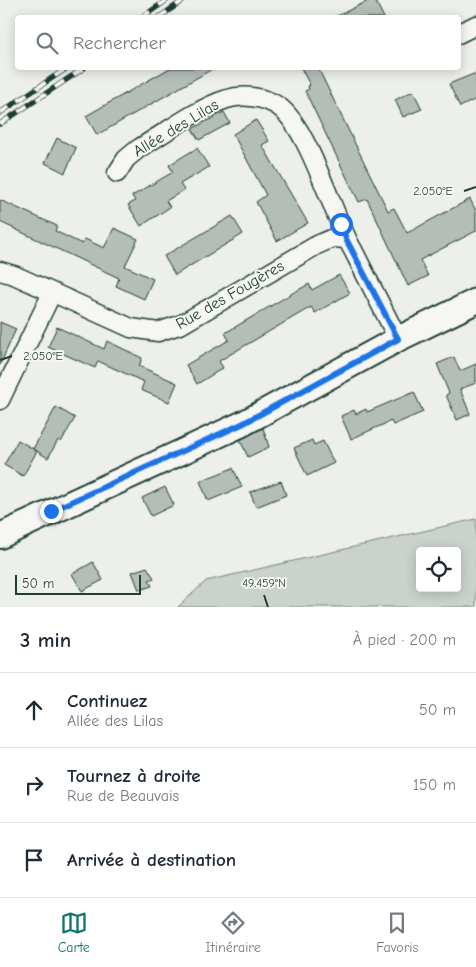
<!DOCTYPE html>
<html lang="fr">
<meta charset="utf-8">
<style>
:root{--surface:#fff;--page:#f2f2f3;--text:#1f2937;--muted:#747a83;--line:#e0e1e3;--accent:#0f766e}
body{margin:0;font-family:"Comic Neue",sans-serif;background:var(--page);color:var(--text)}
.controls{position:absolute;right:15px;bottom:15px;display:grid;overflow:hidden;border-radius:5px;box-shadow:0 2px 12px #0003}
.controls button{width:45px;height:45px;display:grid;place-items:center;padding:0;border:0;border-bottom:1px solid var(--line);background:var(--surface);color:var(--text);font:25px sans-serif}
.scale{position:absolute;left:15px;bottom:12px;width:126px;box-sizing:border-box;padding-left:5px;border:2px solid #1f3d34;border-top:0;font-size:14px;line-height:18px;white-space:nowrap;color:#1f3d34;-webkit-text-stroke:4px #f6f6f2;paint-order:stroke}
.stop{position:absolute;width:15px;height:15px;margin:-11px;border:4px solid #1a73e8;border-radius:50%;background:#fff}
.stop.end{background:#1a73e8;border-color:#fff;box-shadow:0 1px 5px #0008}
.list{margin:0;padding:0;list-style:none}
h2{display:flex;justify-content:space-between;align-items:center;height:65px;margin:0;padding:0 20px;font-size:21px}
h2 small{font-size:16px;font-weight:400;color:var(--muted)}
.list li{display:grid;grid-template-columns:32px 1fr auto;gap:15px;align-items:center;box-sizing:border-box;height:75px;padding:0 20px;border-top:1px solid var(--line)}
.list b{display:block;font-size:19px;white-space:nowrap}
.list p{margin:0;font-size:16px;white-space:nowrap;color:var(--muted)}
.list em{font-size:16px;font-style:normal;color:var(--muted)}
.icon{flex:none;width:28px;height:28px;fill:none;stroke:currentColor;stroke-width:2;stroke-linecap:round;stroke-linejoin:round}
.map{position:relative;flex:none;width:476px;height:607px;overflow:hidden}
.search{position:absolute;background:var(--surface);box-shadow:0 2px 12px #0003;left:15px;right:15px;top:15px;height:55px;display:flex;align-items:center;gap:12px;box-sizing:border-box;padding:0 18px;border-radius:5px;color:var(--muted);font-size:19px}
.sheet{height:290px;background:var(--surface)}
nav{display:flex;justify-content:space-around;align-items:center;box-sizing:border-box;height:70px;border-top:1px solid var(--line);background:var(--surface);font-size:14px;color:var(--muted)}
nav a{display:grid;justify-items:center;gap:2px}
nav .on{color:var(--accent)}
.map>svg:first-child{display:block}
</style>
<div class="map">
<svg width="476" height="607" viewBox="0 0 476 607">
<rect width="100%" height="100%" fill="#edefea"/>
<filter id="ink" filterUnits="userSpaceOnUse"><feTurbulence type="fractalNoise" baseFrequency=".02" numOctaves="2"/><feDisplacementMap in="SourceGraphic" scale="10" xChannelSelector="R" yChannelSelector="G"/><feConvolveMatrix kernelMatrix="1 2 1 2 8 2 1 2 1" color-interpolation-filters="sRGB"/></filter>
<g filter="url(#ink)">
<path fill="#cbd2cc" stroke="#758880" fill-rule="evenodd" d="M 476,519 L 476,607 L 178,607 L 206,581 ZM 420,551 L 457,551 L 457,588 L 420,588 Z"/>
<path fill="#b4bdb8" stroke="#1f3d34" d="M 370,0 L 375,0 L 384,18 L 333,18 Z
M 170,68 L 214,68 L 97,135 L 86,116 Z
M 301,68 L 318,68 L 388,211 L 394,208 L 407,233 L 470,199 L 476,211 L 476,231 L 420,260 L 428,276 L 408,286 L 367,199 L 359,202 L 347,178 L 305,91 L 309,89 L 308,86 L 310,85 Z
M 476,73 L 476,99 L 460,107 L 449,84 Z
M 413,91 L 422,109 L 403,117 L 395,100 Z
M 224,112 L 230,123 L 199,140 L 192,129 Z
M 256,120 L 269,141 L 262,145 L 308,223 L 277,241 L 256,202 L 266,195 L 233,134 Z
M 57,138 L 76,148 L 65,173 L 45,163 Z
M 197,148 L 209,167 L 180,184 L 184,190 L 166,201 L 170,207 L 141,226 L 128,205 L 135,201 L 132,196 L 173,172 L 169,165 Z
M 0,200 L 57,226 L 55,231 L 82,244 L 85,239 L 104,248 L 114,228 L 138,239 L 125,266 L 153,279 L 144,299 L 116,286 L 119,278 L 0,222 Z
M 232,216 L 243,234 L 175,275 L 164,256 Z
M 339,275 L 350,293 L 315,313 L 311,307 L 263,335 L 219,361 L 223,368 L 197,384 L 186,365 L 229,340 L 225,333 L 291,294 L 309,284 L 312,290 Z
M 0,322 L 16,329 L 0,365 Z
M 57,327 L 104,349 L 107,341 L 142,358 L 139,366 L 177,383 L 169,402 L 141,390 L 144,382 L 98,361 L 95,368 L 48,347 Z
M 454,357 L 460,371 L 476,364 L 476,383 L 460,389 L 470,414 L 457,420 L 446,395 L 449,393 L 437,364 Z
M 414,392 L 423,412 L 393,425 L 391,421 L 351,439 L 341,416 L 354,410 L 356,414 L 366,409 L 367,412 Z
M 56,407 L 75,418 L 61,442 L 58,440 L 48,458 L 33,449 Z
M 263,428 L 269,447 L 248,457 L 240,440 Z
M 18,440 L 37,451 L 23,476 L 4,465 Z
M 312,440 L 314,445 L 323,441 L 334,463 L 307,476 L 294,448 Z
M 233,468 L 242,487 L 208,501 L 200,481 Z
M 281,481 L 286,495 L 256,507 L 250,492 Z
M 165,487 L 174,505 L 151,516 L 142,498 Z
M 93,562 L 103,580 L 82,591 L 72,574 Z
M 147,567 L 154,578 L 149,580 L 152,586 L 139,590 L 132,572 Z"/>
<g fill="none" stroke-linecap="round" stroke-linejoin="round">
<defs>
<path id="street" d="M 458,34 L 476,25
M 117,173 L 126,159 L 138,149 C 165,133 198,108 227,99 C 243,94 264,97 278,106 C 309,127 333,217 353,250 L 398,339
M 0,271 L 14,275 L 131,328 L 158,332 L 182,324 L 317,245 L 333,238 L 346,239
M 0,400 L 52,293"/>
<path id="secondary" d="M 0,536 L 242,424 L 398,339 L 476,301"/>
</defs>
<use href="#street" stroke="#1f3d34" stroke-width="21"/>
<use href="#secondary" stroke="#1f3d34" stroke-width="28"/>
<use href="#street" stroke="#f6f6f2" stroke-width="18"/>
<use href="#secondary" stroke="#f6f6f2" stroke-width="24"/>
<defs>
<path id="rail" d="M 141,18 L 167,0
M 158,18 L 184,0
M 0,113 L 67,68
M 0,124 L 84,68"/>
</defs>
<use href="#rail" stroke="#1f3d34" stroke-width="5.5"/>
<use href="#rail" stroke="#f6f6f2" stroke-width="4" stroke-dasharray="11" stroke-linecap="butt"/>
</g>
</g>
<g fill="none" stroke-linecap="round" stroke-linejoin="round" filter="url(#ink)">
<path stroke="#1a73e8" stroke-width="6" d="M 51,511 L 242,424 L 398,339 L 346,239 L 341,224"/>
</g>
<path fill="none" stroke="#1f3d34" stroke-width="2" d="M 464,191 L 476,187M 0,360 L 12,356M 264,595 L 268,607"/>
<g text-anchor="middle" dominant-baseline="central" stroke-width="4" stroke-linejoin="round" paint-order="stroke">
<g font-size="16" fill="#1f3d34" stroke="#f6f6f2">
<text transform="translate(176 128) rotate(-31)">Allée des Lilas</text>
<text transform="translate(230 295) rotate(-30)">Rue des Fougères</text>
</g>
</g>
<g font-size="12" text-anchor="middle" fill="#1f3d34" stroke="#f6f6f2" stroke-width="4" stroke-linejoin="round" paint-order="stroke">
<text x="433" y="195">2.050°E</text>
<text x="43" y="360">2.050°E</text>
<text x="264" y="587">49.459°N</text>
</g>
</svg>
<div class="controls">
<button><svg class="icon" aria-label="locate" viewBox="0 0 24 24"><circle cx="12" cy="12" r="6"/><path d="M12 2v4M12 18v4M2 12h4M18 12h4"/></svg></button>
</div>
<div class="scale">50 m</div>
<div class="stop" style="left:341px;top:224px"></div>
<div class="stop end" style="left:51px;top:511px"></div>
<div class="search"><svg class="icon" aria-label="search" viewBox="0 0 24 24"><circle cx="10" cy="10" r="6"/><path d="M15 15l6 6"/></svg>Rechercher</div>
</div>
<section class="sheet">
<h2>3 min<small>À pied · 200 m</small></h2>
<ul class="list">
<li><svg class="icon" aria-label="ahead" viewBox="0 0 24 24"><path d="M12 20V5M6 11l6-6 6 6"/></svg><div><b>Continuez</b><p>Allée des Lilas</p></div><em>50 m</em></li>
<li><svg class="icon" aria-label="right" viewBox="0 0 24 24"><path d="M7 20v-9h11M14 6l5 5-5 5"/></svg><div><b>Tournez à droite</b><p>Rue de Beauvais</p></div><em>150 m</em></li>
<li><svg class="icon" aria-label="arrive" viewBox="0 0 24 24"><path d="M6 21V4h12l-3 4 3 4H6"/></svg><div><b>Arrivée à destination</b></div></li>
</ul>
</section>
<nav>
<a class="on"><svg class="icon" aria-label="map" viewBox="0 0 24 24"><path d="M3 6l6-2 6 2 6-2v14l-6 2-6-2-6 2zM9 4v14M15 6v14"/></svg>Carte</a>
<a><svg class="icon" aria-label="directions" viewBox="0 0 24 24"><path d="M12 3l9 9-9 9-9-9zM9 14v-3h6M13 9l2 2-2 2"/></svg>Itinéraire</a>
<a><svg class="icon" aria-label="saved" viewBox="0 0 24 24"><path d="M7 4h10v16l-5-4-5 4z"/></svg>Favoris</a>
</nav>
